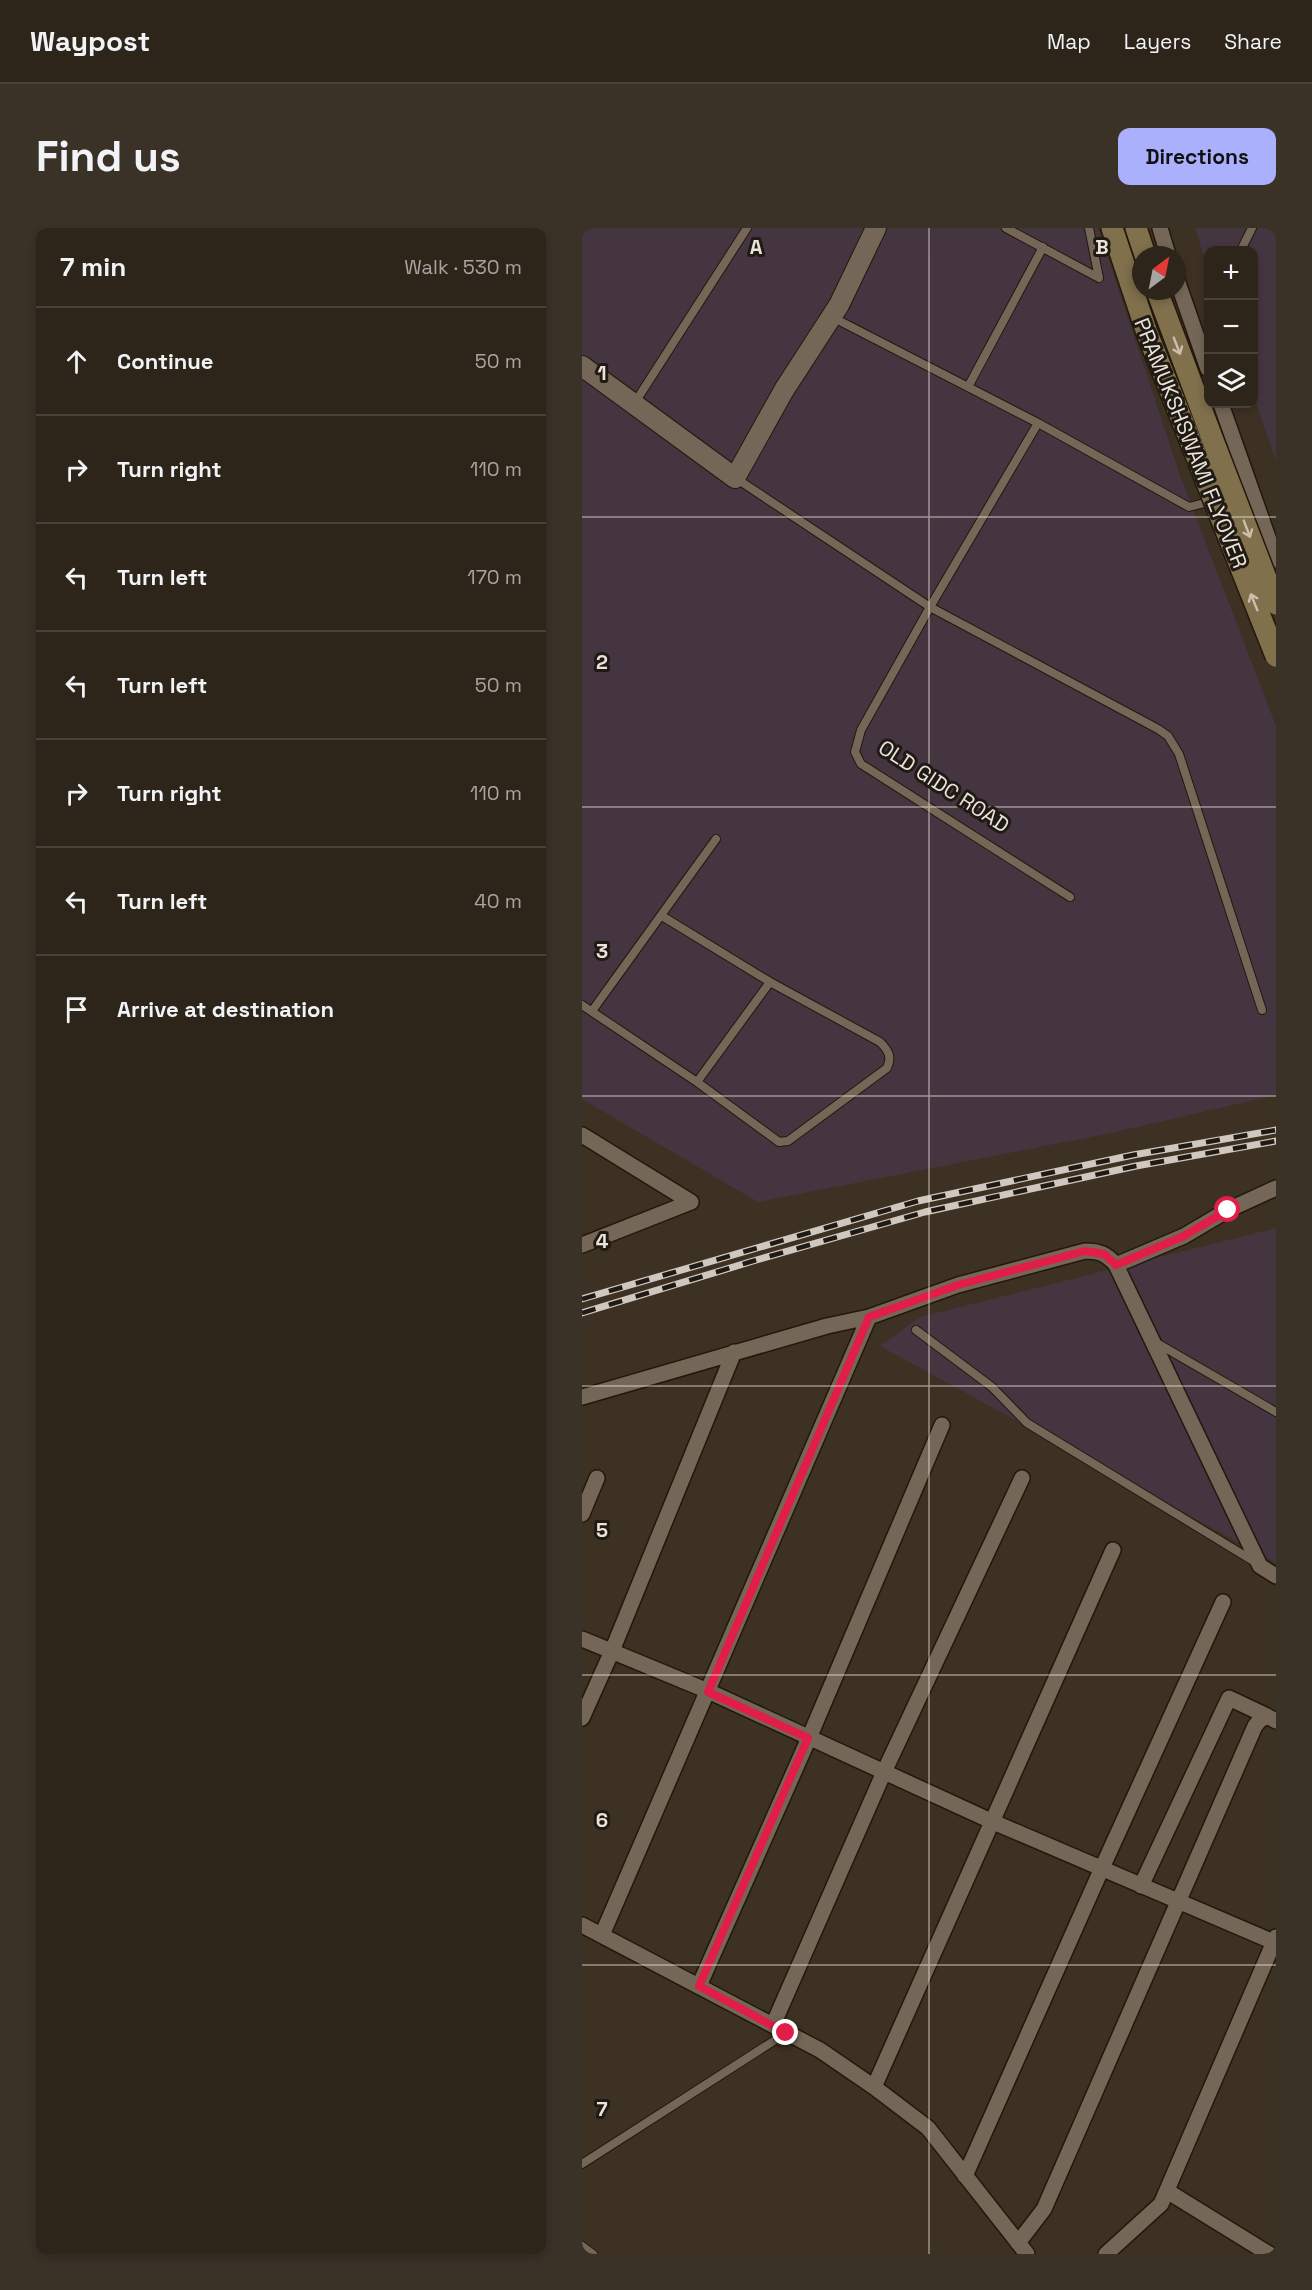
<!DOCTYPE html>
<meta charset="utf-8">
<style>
:root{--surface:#2e251a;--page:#3a3127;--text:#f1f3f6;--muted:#a7a5a2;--line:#494239;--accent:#aab0fb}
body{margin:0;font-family:"Space Grotesk",sans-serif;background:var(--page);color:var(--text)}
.controls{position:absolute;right:18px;top:18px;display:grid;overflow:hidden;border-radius:12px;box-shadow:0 3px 9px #0003}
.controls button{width:54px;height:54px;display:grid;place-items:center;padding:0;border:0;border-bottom:2px solid var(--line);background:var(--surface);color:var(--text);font:30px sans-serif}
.compass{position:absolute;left:550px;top:18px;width:54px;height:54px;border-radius:50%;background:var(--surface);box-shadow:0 3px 9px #0003;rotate:32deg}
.stop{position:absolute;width:18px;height:18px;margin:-14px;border:4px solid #e11d48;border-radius:50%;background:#fff}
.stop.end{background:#e11d48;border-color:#fff;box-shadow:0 2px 6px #0008}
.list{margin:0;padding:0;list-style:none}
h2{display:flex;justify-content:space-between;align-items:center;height:78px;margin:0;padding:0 24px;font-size:26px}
h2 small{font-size:20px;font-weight:400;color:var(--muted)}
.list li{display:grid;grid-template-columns:39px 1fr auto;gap:18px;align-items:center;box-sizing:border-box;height:108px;padding:0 24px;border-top:2px solid var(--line)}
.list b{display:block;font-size:22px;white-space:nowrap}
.list em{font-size:20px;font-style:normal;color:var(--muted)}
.icon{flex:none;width:33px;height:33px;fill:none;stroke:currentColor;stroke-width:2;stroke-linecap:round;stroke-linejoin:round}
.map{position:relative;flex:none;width:694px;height:2026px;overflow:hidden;border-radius:12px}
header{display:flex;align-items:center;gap:36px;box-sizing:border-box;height:84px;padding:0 30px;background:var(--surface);border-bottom:2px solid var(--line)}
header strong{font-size:28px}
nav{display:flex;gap:33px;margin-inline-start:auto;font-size:21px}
.intro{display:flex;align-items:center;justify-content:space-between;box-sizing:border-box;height:144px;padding:0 36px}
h1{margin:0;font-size:42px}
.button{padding:15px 27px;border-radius:12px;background:var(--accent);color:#111;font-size:21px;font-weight:700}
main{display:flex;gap:36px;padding:0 36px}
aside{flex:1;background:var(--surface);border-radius:12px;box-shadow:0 3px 9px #0003}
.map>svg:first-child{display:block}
</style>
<header>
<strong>Waypost</strong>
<nav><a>Map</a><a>Layers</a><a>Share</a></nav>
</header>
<div class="intro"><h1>Find us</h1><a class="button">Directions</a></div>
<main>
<aside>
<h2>7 min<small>Walk · 530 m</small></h2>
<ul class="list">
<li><svg class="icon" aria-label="ahead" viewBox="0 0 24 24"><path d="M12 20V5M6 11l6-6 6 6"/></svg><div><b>Continue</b></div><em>50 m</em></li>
<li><svg class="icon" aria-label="right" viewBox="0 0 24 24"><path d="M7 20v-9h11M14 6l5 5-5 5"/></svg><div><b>Turn right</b></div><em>110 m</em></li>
<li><svg class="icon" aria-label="left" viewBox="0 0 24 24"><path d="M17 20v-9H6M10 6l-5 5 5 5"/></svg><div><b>Turn left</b></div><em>170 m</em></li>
<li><svg class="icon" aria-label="left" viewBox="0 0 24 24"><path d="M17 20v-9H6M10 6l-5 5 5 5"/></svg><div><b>Turn left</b></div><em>50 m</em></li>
<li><svg class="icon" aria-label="right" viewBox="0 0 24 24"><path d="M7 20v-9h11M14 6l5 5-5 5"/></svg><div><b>Turn right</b></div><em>110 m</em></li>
<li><svg class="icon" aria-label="left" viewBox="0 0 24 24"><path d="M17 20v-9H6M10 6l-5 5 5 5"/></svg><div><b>Turn left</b></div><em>40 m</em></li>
<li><svg class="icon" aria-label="arrive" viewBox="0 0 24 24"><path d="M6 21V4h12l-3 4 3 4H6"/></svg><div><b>Arrive at destination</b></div></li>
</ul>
</aside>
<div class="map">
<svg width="694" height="2026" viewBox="0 0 694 2026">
<rect width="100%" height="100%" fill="#3d3123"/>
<path fill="#453541" d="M 0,0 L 516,0 L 599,250 L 694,498 L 694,867 L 529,905 L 176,974 L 0,871 Z
M 613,0 L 694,0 L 694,233 L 672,169 L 672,22 L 626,22 L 626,40 Z
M 694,1000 L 694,1335 L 298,1118 L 338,1089 Z"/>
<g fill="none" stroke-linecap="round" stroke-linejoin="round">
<defs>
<path id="service" d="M 424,0 L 517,50 L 507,0
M 659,22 L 670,0
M 250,89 L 456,195
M 386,159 L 461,19
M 52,176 L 165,0
M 155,251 L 348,379 L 279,502 L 273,524 L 279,536 L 488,669
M 630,273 L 607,279 L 456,195 L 348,379 L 576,501 L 586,508 L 597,526 L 680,782
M 0,777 L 115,854 L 197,914 L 206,913 L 305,840 C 310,829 307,823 298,814 L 188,754 L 80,688
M 10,783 L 134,611
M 115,854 L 188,754
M 334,1102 L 410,1159 L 445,1195 L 673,1334
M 573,1114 L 694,1184
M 0,1936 L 204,1805
M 0,2018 L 11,2026"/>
<path id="minor" d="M 578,0 L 586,27
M 595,52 L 626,141
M 639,176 L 694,332
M 0,907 L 109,974 L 0,1017
M 534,1037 L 602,1008 L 646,982 L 694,960
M 0,1169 L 245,1098 L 287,1089 L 376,1057 L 503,1023 C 517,1023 525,1026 534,1037 L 678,1338 L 694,1348
M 0,1286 L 15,1250
M 0,1411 L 126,1463 L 409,1593 L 694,1715
M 0,1490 L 30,1423 L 152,1124
M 559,1658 L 647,1470 L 685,1488
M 0,1697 L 238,1822 L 292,1859 L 346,1900 L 445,2026
M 20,1707 L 287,1089
M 117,1758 L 227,1510 L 360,1197
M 191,1797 L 302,1544 L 440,1250
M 292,1859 L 531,1322
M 383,1948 L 520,1640 L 641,1374
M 585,1963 L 687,2026
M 436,2015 L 462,1981 L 673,1498 L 677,1493 L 685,1488 L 694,1493
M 524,2026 L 579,1976 L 694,1709"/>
<path id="tertiary" d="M 0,138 L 153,250 L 202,162 L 257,77 L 294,0"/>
<path id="secondary" d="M 530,0 L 565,105 L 610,217
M 554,0 L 563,27
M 575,63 L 629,207"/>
</defs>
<use href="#service" stroke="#23180b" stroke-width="10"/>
<use href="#minor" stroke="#23180b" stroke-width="18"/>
<use href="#tertiary" stroke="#23180b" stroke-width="22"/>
<use href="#secondary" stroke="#23180b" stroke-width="24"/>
<use href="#service" stroke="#746757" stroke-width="8"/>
<use href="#minor" stroke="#746757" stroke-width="15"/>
<use href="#tertiary" stroke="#746757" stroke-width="20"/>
<use href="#secondary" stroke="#80704c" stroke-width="21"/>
<defs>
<path id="rail" d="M 0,1071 L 336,973 L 551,927 L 694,902
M 0,1085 L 171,1033 L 343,984 L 554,938 L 694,913"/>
</defs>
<use href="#rail" stroke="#d0c7be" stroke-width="7"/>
<use href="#rail" stroke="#1f1a13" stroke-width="4.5" stroke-dasharray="14" stroke-linecap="butt"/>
<defs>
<path id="secondary-bridge" d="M 629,207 L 694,376
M 610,217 L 694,428"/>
</defs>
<use href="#secondary-bridge" stroke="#23180b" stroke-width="24" stroke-linecap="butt"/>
<use href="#secondary-bridge" stroke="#80704c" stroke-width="21"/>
</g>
<defs><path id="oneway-shaft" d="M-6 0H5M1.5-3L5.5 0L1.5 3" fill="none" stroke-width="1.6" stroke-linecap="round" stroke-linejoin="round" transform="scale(1.5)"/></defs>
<g stroke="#cbc0af">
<use href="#oneway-shaft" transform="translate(595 118) rotate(69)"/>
<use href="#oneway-shaft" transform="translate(665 301) rotate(69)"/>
<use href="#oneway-shaft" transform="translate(672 374) rotate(-112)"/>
</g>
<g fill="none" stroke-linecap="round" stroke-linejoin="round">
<path stroke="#e11d48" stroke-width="8" d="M 204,1805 L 117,1758 L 226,1510 L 126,1464 L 287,1089 L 376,1057 L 503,1023 L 522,1026 L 534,1037 L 602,1008 L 646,982"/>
</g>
<path fill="none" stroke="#ebe3da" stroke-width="1.5" stroke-opacity="0.55" d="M 347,0 L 347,2026M 0,289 L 694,289M 0,579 L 694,579M 0,868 L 694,868M 0,1158 L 694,1158M 0,1447 L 694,1447M 0,1737 L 694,1737"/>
<g text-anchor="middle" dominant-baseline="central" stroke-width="6" stroke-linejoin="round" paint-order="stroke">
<g font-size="21" fill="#ebe3da" stroke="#1f1a13">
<text transform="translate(609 215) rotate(68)">PRAMUKSHSWAMI FLYOVER</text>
<text transform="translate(362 558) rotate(33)">OLD GIDC ROAD</text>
</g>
</g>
<g font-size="20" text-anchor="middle" font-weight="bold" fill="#ebe3da" stroke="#1f1a13" stroke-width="6" stroke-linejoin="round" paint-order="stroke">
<text x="174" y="26">A</text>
<text x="520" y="26">B</text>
<text x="20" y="152">1</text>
<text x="20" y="441">2</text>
<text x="20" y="730">3</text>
<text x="20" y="1020">4</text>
<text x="20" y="1309">5</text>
<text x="20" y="1599">6</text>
<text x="20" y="1888">7</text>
</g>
</svg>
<div class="controls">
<button>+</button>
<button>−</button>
<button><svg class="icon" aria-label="layers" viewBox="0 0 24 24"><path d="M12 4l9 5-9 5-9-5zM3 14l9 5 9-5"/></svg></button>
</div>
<svg class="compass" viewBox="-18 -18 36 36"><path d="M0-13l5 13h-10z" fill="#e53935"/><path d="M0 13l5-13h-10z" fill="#a7a5a2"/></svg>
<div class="stop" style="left:646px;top:982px"></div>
<div class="stop end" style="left:204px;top:1805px"></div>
</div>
</main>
